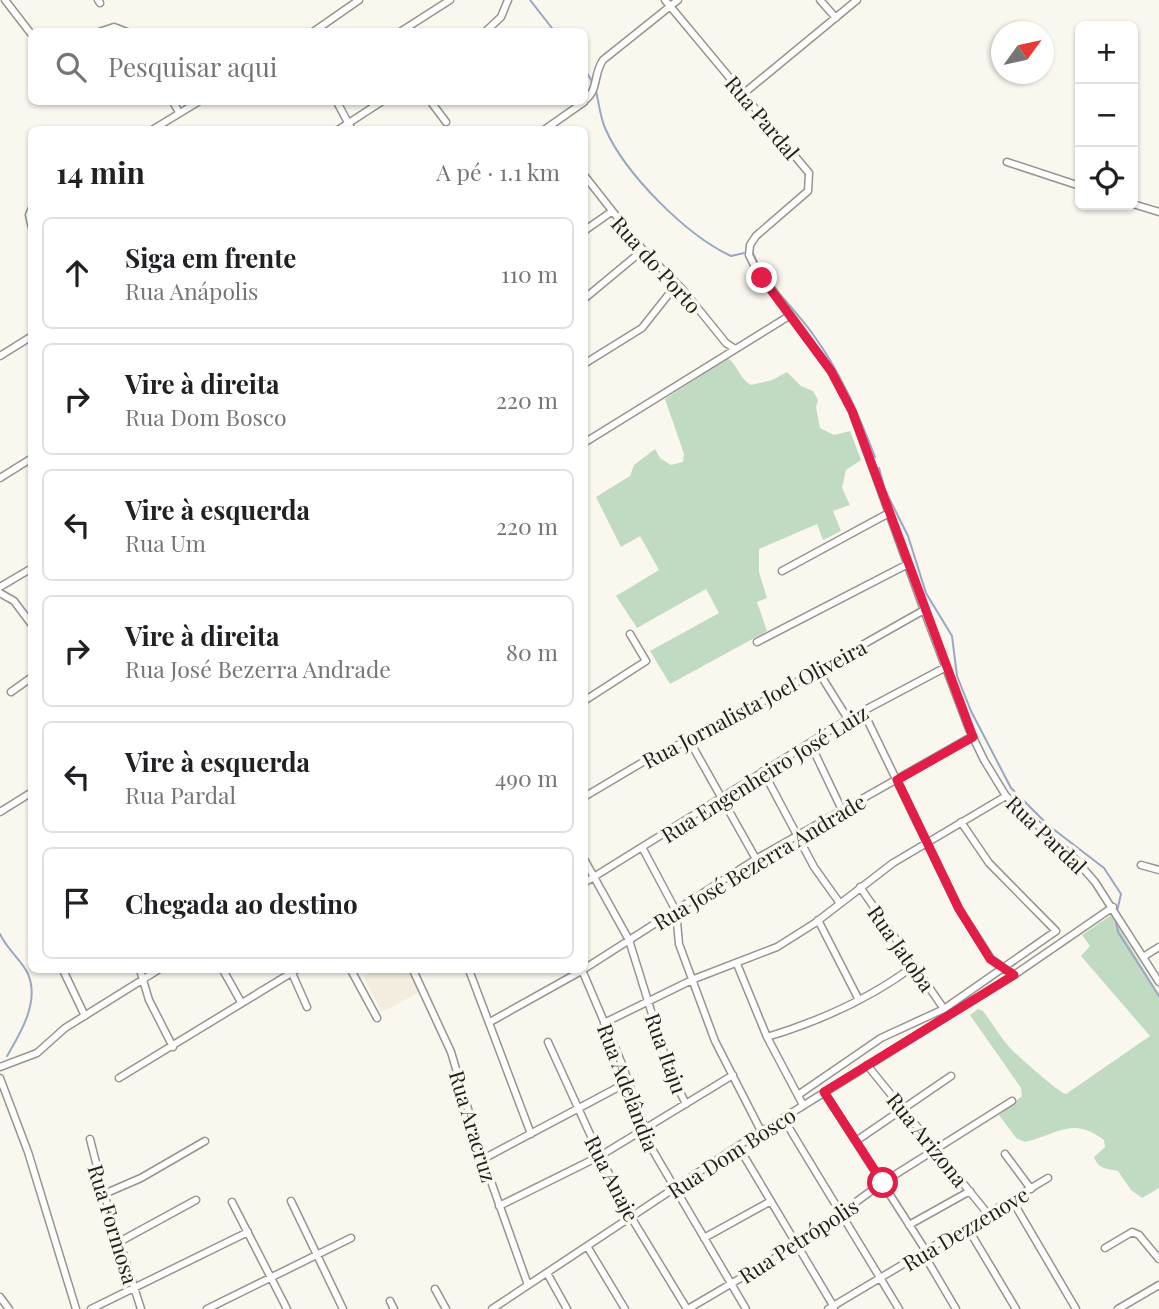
<!DOCTYPE html>
<html lang="pt">
<meta charset="utf-8">
<style>
:root{--surface:#fff;--page:#f2f2f2;--text:#202124;--muted:#757577;--line:#e0e0e0}
body{margin:0;font-family:"Playfair Display",serif;background:var(--page);color:var(--text)}
.controls{position:absolute;right:21px;top:21px;display:grid;overflow:hidden;border-radius:10px;box-shadow:0 2px 5px #0004}
.controls button{width:63px;height:63px;display:grid;place-items:center;padding:0;border:0;border-bottom:2px solid var(--line);background:var(--surface);color:var(--text);font:35px sans-serif}
.compass{position:absolute;left:991px;top:21px;width:63px;height:63px;border-radius:50%;background:var(--surface);box-shadow:0 2px 5px #0004;rotate:57deg}
.stop{position:absolute;width:21px;height:21px;margin:-16px;border:5px solid #e11d48;border-radius:50%;background:#fff}
.stop.end{background:#e11d48;border-color:#fff;box-shadow:0 2px 7px #0008}
.list{margin:0;padding:0;list-style:none}
h2{display:flex;justify-content:space-between;align-items:center;height:91px;margin:0;padding:0 28px;font-size:30px}
h2 small{font-size:23px;font-weight:400;color:var(--muted)}
.list li{display:grid;grid-template-columns:46px 1fr auto;gap:21px;align-items:center;box-sizing:border-box;height:112px;margin:0 14px 14px;padding:0 14px;border:2px solid var(--line);border-radius:10px}
.list b{display:block;font-size:26px;white-space:nowrap}
.list p{margin:0;font-size:23px;white-space:nowrap;color:var(--muted)}
.list em{font-size:23px;font-style:normal;color:var(--muted)}
.icon{flex:none;width:38px;height:38px;fill:none;stroke:currentColor;stroke-width:2;stroke-linecap:round;stroke-linejoin:round}
.map{position:relative;flex:none;width:1159px;height:1309px;overflow:hidden}
.search{position:absolute;background:var(--surface);box-shadow:0 2px 5px #0004;left:28px;top:28px;width:560px;height:77px;display:flex;align-items:center;gap:18px;box-sizing:border-box;padding:0 24px;border-radius:10px;color:var(--muted);font-size:26px}
.panel{position:absolute;background:var(--surface);box-shadow:0 2px 5px #0004;left:28px;top:126px;width:560px;height:847px;border-radius:10px}
.map>svg:first-child{display:block}
</style>
<div class="map">
<svg width="1159" height="1309" viewBox="0 0 1159 1309">
<rect width="100%" height="100%" fill="#faf7ef"/>
<path fill="#f2edde" d="M 376,970 L 408,970 L 420,992 L 382,1012 L 363,976 Z"/>
<path fill="#c0dbc2" d="M 728,358 C 738,366 740,379 751,385 L 772,380 L 787,372 L 801,386 L 813,391 L 818,400 L 816,407 L 820,428 L 834,435 L 850,431 L 861,460 L 846,470 L 842,488 L 850,505 L 833,511 L 841,531 L 823,540 L 817,524 L 759,549 L 759,572 L 767,598 L 757,602 L 767,631 L 670,684 L 650,651 L 719,613 L 706,589 L 637,628 L 616,596 L 659,570 L 640,536 L 621,547 L 596,497 L 630,476 L 634,465 L 655,449 L 660,458 L 671,465 L 683,462 L 684,454 L 665,399 Z
M 1111,915 L 1159,994 L 1159,1188 L 1142,1198 L 1131,1190 L 1118,1171 C 1106,1168 1099,1170 1094,1157 L 1105,1147 L 1104,1140 C 1073,1116 1058,1134 1025,1142 L 1016,1138 L 999,1115 L 1022,1096 L 1021,1088 L 970,1015 L 978,1009 L 983,1011 C 993,1024 1002,1040 1014,1052 C 1022,1059 1059,1093 1066,1094 L 1150,1036 L 1081,956 L 1090,946 L 1082,935 Z"/>
<g fill="none" stroke-linecap="round" stroke-linejoin="round">
<path stroke="#99a7c3" stroke-width="2" d="M 530,0 L 555,32
M 584,68 L 593,83
M 596,91 C 599,104 600,116 605,128 C 625,174 686,235 731,256 L 744,253
M 752,251 C 764,282 793,306 812,333 C 840,371 858,413 875,457
M 879,468 L 885,490 L 908,536 L 926,593 L 952,636 L 957,676 L 971,711 L 1011,788 L 1048,825 L 1104,868 L 1121,894 L 1117,911
M 1115,916 L 1118,932 L 1159,996
M 0,934 C 7,950 22,960 28,974 C 40,1002 20,1034 7,1056"/>
<defs>
<path id="minor" d="M 5,0 L 32,35
M 98,0 L 100,3
M 665,0 L 809,173 L 808,191 L 756,236 L 750,245 L 749,255 L 754,265 L 831,371 L 852,411 L 924,610 L 969,729 L 984,760 L 1006,796 L 1075,859 L 1095,882 L 1159,982
M 820,0 L 836,18
M 99,32 L 114,27 L 127,32
M 313,32 L 359,0
M 400,32 L 450,0
M 485,32 L 501,17 L 508,0
M 743,94 L 857,0
M 584,101 C 599,91 593,74 603,60 L 678,0
M 173,102 L 179,112
M 337,102 L 352,130
M 431,102 L 446,122
M 152,130 L 198,102
M 338,130 L 381,102
M 544,130 L 584,102
M 1007,162 L 1080,186
M 584,175 L 643,250 L 683,290 L 726,343 L 735,349
M 1133,204 L 1159,212
M 32,208 L 29,215 L 32,228
M 584,231 L 611,212
M 584,299 L 643,250
M 0,356 L 32,336
M 584,364 L 642,328 L 676,285
M 584,443 L 789,316
M 0,478 L 32,458
M 782,571 L 889,513
M 0,587 L 32,568
M 0,593 L 14,601 L 32,625
M 757,642 L 908,564
M 818,671 L 848,719
M 11,692 L 32,677
M 584,701 L 646,661 L 630,634
M 863,711 L 959,909 L 991,959 L 1014,975
M 689,740 L 756,859
M 810,743 L 842,810
M 763,771 L 814,867 L 839,902
M 584,797 L 643,762 L 735,717 L 924,610
M 0,812 L 32,792
M 643,849 L 676,911 L 679,944 L 715,1041 L 761,1131
M 584,859 L 629,940 L 670,1072 L 686,1104
M 1141,865 L 1159,870
M 584,883 L 848,719 L 946,667
M 860,887 L 944,1009
M 818,920 L 859,1000
M 1143,957 L 1159,947
M 737,964 L 767,1037 L 803,1105
M 584,969 L 756,859 L 973,736
M 63,970 L 85,1016
M 140,970 L 149,1000 L 173,1047
M 223,970 L 241,1002
M 351,970 L 377,1018
M 413,970 L 451,1052 L 483,1159 L 528,1285
M 469,970 L 531,1134
M 582,970 L 622,1064 L 652,1149 L 746,1309
M 292,973 L 307,1007
M 490,1022 L 583,970
M 604,1023 L 694,979 L 777,947 L 815,923 L 893,863 L 1006,796
M 767,1037 C 820,1021 870,999 915,965
M 548,1042 L 600,1156 L 631,1217 L 687,1309
M 867,1065 L 988,1214
M 0,1067 L 37,1053 L 65,1028 L 158,970
M 0,1078 L 28,1152 L 76,1309
M 119,1078 L 296,970
M 824,1092 L 926,1251
M 798,1095 L 881,1038 L 944,1009 L 1056,931 L 989,863 L 961,822
M 783,1118 L 899,1309
M 90,1139 L 104,1194 L 141,1309
M 856,1141 L 951,1076
M 738,1146 L 834,1307
M 1005,1154 L 1031,1189
M 483,1159 L 628,1082
M 104,1194 L 141,1178 L 205,1141
M 1012,1200 L 1076,1309
M 291,1201 L 343,1309
M 232,1202 L 287,1309
M 499,1206 L 600,1156 L 733,1075
M 909,1225 L 970,1191
M 967,1227 L 1016,1309
M 704,1238 L 771,1201
M 119,1242 L 196,1200
M 587,1246 L 625,1309
M 1105,1248 L 1132,1232 L 1139,1235 L 1159,1259
M 923,1253 L 956,1309
M 547,1273 L 567,1309
M 435,1289 L 446,1309
M 0,1297 L 9,1309
M 390,1301 L 394,1309
M 91,1309 L 248,1232
M 207,1309 L 351,1238
M 492,1309 L 738,1146 L 1014,975 L 1113,907
M 688,1309 L 797,1245 L 882,1183 L 1012,1101
M 828,1309 L 1048,1178
M 1118,1309 L 1159,1285"/>
</defs>
<use href="#minor" stroke="#97948d" stroke-width="9"/>
<use href="#minor" stroke="#fff" stroke-width="6"/>
</g>
<g fill="none" stroke-linecap="round" stroke-linejoin="round">
<path stroke="#e11d48" stroke-width="9" d="M 762,278 L 831,371 L 852,411 L 973,737 L 897,780 L 959,909 L 990,959 L 1014,975 L 824,1092 L 883,1183"/>
</g>
<g text-anchor="middle" dominant-baseline="central" stroke-width="7" stroke-linejoin="round" paint-order="stroke">
<g font-size="21" fill="#22211e" stroke="#faf7ef">
<text transform="translate(763 117) rotate(50)">Rua Pardal</text>
<text transform="translate(657 264) rotate(48)">Rua do Porto</text>
<text transform="translate(754 703) rotate(-28)">Rua Jornalista Joel Oliveira</text>
<text transform="translate(764 773) rotate(-32)">Rua Engenheiro José Luiz</text>
<text transform="translate(1047 834) rotate(44)">Rua Pardal</text>
<text transform="translate(759 861) rotate(-31)">Rua José Bezerra Andrade</text>
<text transform="translate(902 948) rotate(55)">Rua Jatoba</text>
<text transform="translate(667 1053) rotate(70)">Rua Itaju</text>
<text transform="translate(629 1087) rotate(69)">Rua Adelândia</text>
<text transform="translate(474 1126) rotate(73)">Rua Aracruz</text>
<text transform="translate(928 1139) rotate(51)">Rua Arizona</text>
<text transform="translate(731 1152) rotate(-33)">Rua Dom Bosco</text>
<text transform="translate(613 1178) rotate(63)">Rua Anaje</text>
<text transform="translate(114 1224) rotate(73)">Rua Formosa</text>
<text transform="translate(965 1228) rotate(-31)">Rua Dezzenove</text>
<text transform="translate(798 1240) rotate(-33)">Rua Petrópolis</text>
</g>
</g>
</svg>
<div class="controls">
<button>+</button>
<button>−</button>
<button><svg class="icon" aria-label="locate" viewBox="0 0 24 24"><circle cx="12" cy="12" r="6"/><path d="M12 2v4M12 18v4M2 12h4M18 12h4"/></svg></button>
</div>
<svg class="compass" viewBox="-18 -18 36 36"><path d="M0-13l5 13h-10z" fill="#e53935"/><path d="M0 13l5-13h-10z" fill="#757577"/></svg>
<div class="stop" style="left:883px;top:1183px"></div>
<div class="stop end" style="left:762px;top:278px"></div>
<div class="search"><svg class="icon" aria-label="search" viewBox="0 0 24 24"><circle cx="10" cy="10" r="6"/><path d="M15 15l6 6"/></svg>Pesquisar aqui</div>
<section class="panel">
<h2>14 min<small>A pé · 1.1 km</small></h2>
<ul class="list">
<li><svg class="icon" aria-label="ahead" viewBox="0 0 24 24"><path d="M12 20V5M6 11l6-6 6 6"/></svg><div><b>Siga em frente</b><p>Rua Anápolis</p></div><em>110 m</em></li>
<li><svg class="icon" aria-label="right" viewBox="0 0 24 24"><path d="M7 20v-9h11M14 6l5 5-5 5"/></svg><div><b>Vire à direita</b><p>Rua Dom Bosco</p></div><em>220 m</em></li>
<li><svg class="icon" aria-label="left" viewBox="0 0 24 24"><path d="M17 20v-9H6M10 6l-5 5 5 5"/></svg><div><b>Vire à esquerda</b><p>Rua Um</p></div><em>220 m</em></li>
<li><svg class="icon" aria-label="right" viewBox="0 0 24 24"><path d="M7 20v-9h11M14 6l5 5-5 5"/></svg><div><b>Vire à direita</b><p>Rua José Bezerra Andrade</p></div><em>80 m</em></li>
<li><svg class="icon" aria-label="left" viewBox="0 0 24 24"><path d="M17 20v-9H6M10 6l-5 5 5 5"/></svg><div><b>Vire à esquerda</b><p>Rua Pardal</p></div><em>490 m</em></li>
<li><svg class="icon" aria-label="arrive" viewBox="0 0 24 24"><path d="M6 21V4h12l-3 4 3 4H6"/></svg><div><b>Chegada ao destino</b></div></li>
</ul>
</section>
</div>
